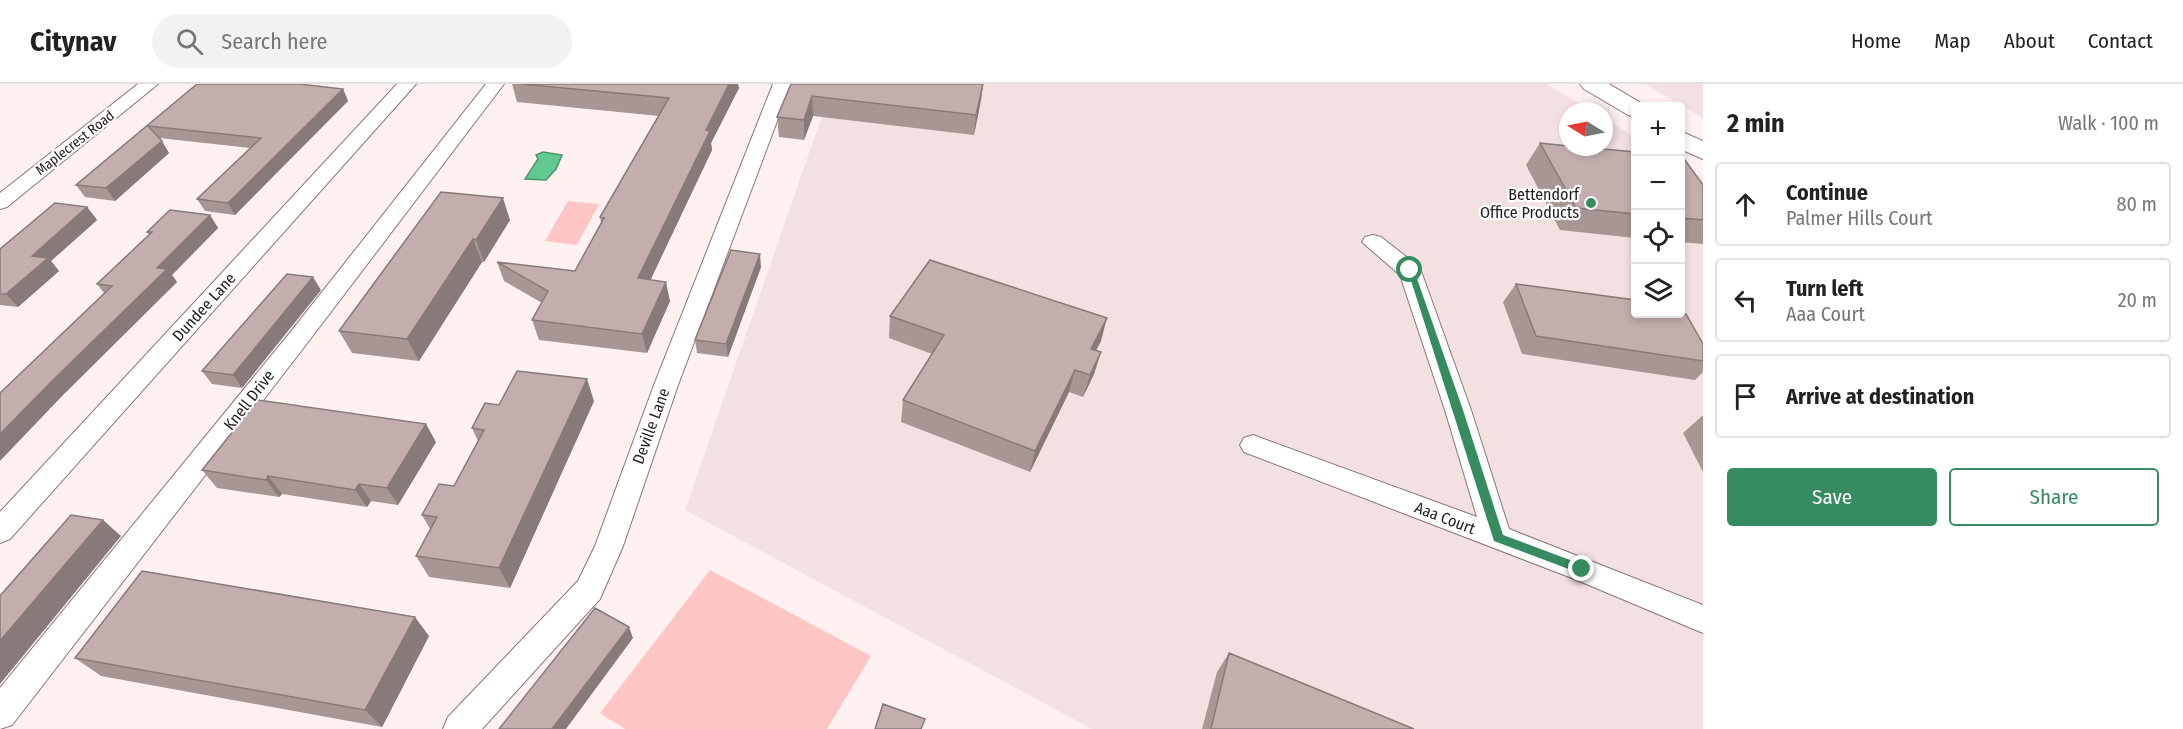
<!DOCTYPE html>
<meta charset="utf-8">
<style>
:root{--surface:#fff;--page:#f2f2f2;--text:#222;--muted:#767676;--line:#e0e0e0;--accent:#368c60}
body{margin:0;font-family:"Fira Sans Condensed",sans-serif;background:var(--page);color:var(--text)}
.controls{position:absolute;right:18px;top:18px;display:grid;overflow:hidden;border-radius:6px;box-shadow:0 3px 9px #0003}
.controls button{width:54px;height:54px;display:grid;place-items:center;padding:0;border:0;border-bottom:2px solid var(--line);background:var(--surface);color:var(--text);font:30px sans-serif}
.compass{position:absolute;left:1559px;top:18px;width:54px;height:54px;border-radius:50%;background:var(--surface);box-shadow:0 3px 9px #0003;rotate:280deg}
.stop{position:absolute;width:18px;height:18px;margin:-14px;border:4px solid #368c60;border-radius:50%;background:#fff}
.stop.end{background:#368c60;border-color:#fff;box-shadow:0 2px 6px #0008}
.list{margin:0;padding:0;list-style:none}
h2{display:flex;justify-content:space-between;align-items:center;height:78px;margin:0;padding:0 24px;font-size:26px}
h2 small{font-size:20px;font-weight:400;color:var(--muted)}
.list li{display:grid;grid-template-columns:39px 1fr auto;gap:18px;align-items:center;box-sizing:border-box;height:84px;margin:0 12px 12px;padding:0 12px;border:2px solid var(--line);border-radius:6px}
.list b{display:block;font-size:22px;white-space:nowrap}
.list p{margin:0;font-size:20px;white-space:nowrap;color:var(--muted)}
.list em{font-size:20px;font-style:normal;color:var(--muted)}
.actions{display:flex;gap:12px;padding:18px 24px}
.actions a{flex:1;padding:14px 0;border:2px solid var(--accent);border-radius:6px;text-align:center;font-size:21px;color:var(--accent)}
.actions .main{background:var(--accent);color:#fff}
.icon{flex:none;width:33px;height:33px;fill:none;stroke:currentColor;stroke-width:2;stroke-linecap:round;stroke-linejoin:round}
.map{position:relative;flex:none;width:1703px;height:645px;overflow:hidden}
header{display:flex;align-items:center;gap:36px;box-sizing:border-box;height:84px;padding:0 30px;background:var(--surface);border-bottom:2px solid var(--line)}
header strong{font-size:28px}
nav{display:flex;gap:33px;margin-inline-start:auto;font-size:21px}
.search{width:420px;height:54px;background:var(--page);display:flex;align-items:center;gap:15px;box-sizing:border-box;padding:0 21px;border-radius:33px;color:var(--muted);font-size:22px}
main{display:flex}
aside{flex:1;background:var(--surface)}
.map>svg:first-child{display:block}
</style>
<header>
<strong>Citynav</strong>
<div class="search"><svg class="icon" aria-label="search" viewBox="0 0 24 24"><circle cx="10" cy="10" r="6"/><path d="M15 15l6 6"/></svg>Search here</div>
<nav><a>Home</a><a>Map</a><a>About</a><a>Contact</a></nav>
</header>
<main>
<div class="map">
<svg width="1703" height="645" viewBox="0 0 1703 645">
<rect width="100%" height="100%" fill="#fef1f0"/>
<path fill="#f2e1e0" d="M 833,0 L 1547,0 L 1592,27 L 1568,27 L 1568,63 L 1604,63 L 1604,34 L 1635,53 L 1636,230 L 1680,230 L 1681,80 L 1703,94 L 1703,645 L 1092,645 L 685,426 Z
M 1645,0 L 1703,0 L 1703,34 Z"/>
<path fill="#fdc6c5" d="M 568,117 L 599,120 L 577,161 L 545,157 Z
M 710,486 L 871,572 L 827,645 L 625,645 L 600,629 Z"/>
<path fill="#61c991" stroke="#4e946d" stroke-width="1.5" d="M 543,68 L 562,71 L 556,85 L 546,96 L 525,95 L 538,75 L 536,71 Z"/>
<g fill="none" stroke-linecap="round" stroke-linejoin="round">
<defs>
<path id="street" d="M 138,0 L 158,0 L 7,123 L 0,125 L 0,109 Z
M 397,0 L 416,0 L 10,455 L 0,459 L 0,428 Z
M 486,0 L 504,0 L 305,262 L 12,641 L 0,645 L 0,604 L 289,250 Z
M 773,0 L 791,0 L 678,301 L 623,462 L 600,515 L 482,645 L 443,645 L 448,633 L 578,497 L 595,462 L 654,301 Z
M 1373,151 L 1381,153 L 1418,182 L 1421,187 L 1471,326 L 1509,445 L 1703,521 L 1703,549 L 1572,494 L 1244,368 L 1240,361 L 1244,354 L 1253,351 L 1477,433 L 1445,326 L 1400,191 L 1362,158 L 1365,153 Z"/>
<path id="secondary" d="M 1580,0 L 1609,0 L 1646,22 L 1636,22 L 1636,33 L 1628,31 L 1584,5 Z
M 1680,47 L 1703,57 L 1703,75 L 1680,65 Z"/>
</defs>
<use href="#street" stroke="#897675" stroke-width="2"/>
<use href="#secondary" stroke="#897675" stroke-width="2"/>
<use href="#street" fill="#fff" fill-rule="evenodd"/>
<use href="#secondary" fill="#fff" fill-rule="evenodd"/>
</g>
<path fill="#a89695" d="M 197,0 L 343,5 L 348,17 L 235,131 L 205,127 L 197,115 L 250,64 L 159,54 L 169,69 L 115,117 L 85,113 L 76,101 Z
M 512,0 L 738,0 L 739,4 L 711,59 L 712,66 L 650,196 L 670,217 L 647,269 L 539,256 L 532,236 L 542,219 L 504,197 L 497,178 L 575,187 L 601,139 L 600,133 L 659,32 L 517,18 Z
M 791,0 L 983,0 L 981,16 L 974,51 L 813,32 L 804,56 L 779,53 L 777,33 Z
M 1540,59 L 1635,68 L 1635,154 L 1560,146 L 1526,81 Z
M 1680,72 L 1703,101 L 1703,160 L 1680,158 Z
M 441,108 L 510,136 L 484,178 L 482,178 L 419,277 L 352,269 L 339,247 Z
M 87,123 L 97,136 L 51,177 L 59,187 L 18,223 L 0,221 L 0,165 Z
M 210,131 L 218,144 L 172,191 L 177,198 L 65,309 L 104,209 L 97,200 L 149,151 L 147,148 Z
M 761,183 L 728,273 L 697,269 L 695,256 Z
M 1516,200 L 1635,230 L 1703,260 L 1703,288 L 1695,296 L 1522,270 L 1503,218 Z
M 321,206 L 242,304 L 212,300 L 202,287 Z
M 890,232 L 1101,257 L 1096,266 L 1101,268 L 1094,290 L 1083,313 L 1069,308 L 1030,388 L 901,338 L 903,316 L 932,270 L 889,254 Z
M 594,317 L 510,504 L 429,493 L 416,472 L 430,445 L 422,431 L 454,402 L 478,357 L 472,344 L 499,321 Z
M 1702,332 L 1703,332 L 1703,388 L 1683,349 Z
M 436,358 L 398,421 L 371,417 L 367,423 L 282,410 L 279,413 L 217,404 L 202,386 Z
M 429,552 L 382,643 L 101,592 L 75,574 Z
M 1229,569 L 1414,645 L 1202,645 L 1217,588 Z"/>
<path fill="#887a79" d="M 729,0 L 738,0 L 739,4 L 711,59 L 712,66 L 642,214 L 638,194 L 706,46 Z
M 983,0 L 981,16 L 974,51 L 976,31 Z
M 343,5 L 348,17 L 235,131 L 228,119 Z
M 812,12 L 813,32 L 804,56 L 804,36 Z
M 162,57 L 169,69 L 115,117 L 106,104 Z
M 503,114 L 510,136 L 484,178 L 476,156 Z
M 87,123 L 97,136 L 51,177 L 59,187 L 18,223 L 6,210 L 32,172 Z
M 210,131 L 218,144 L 172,191 L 177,198 L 65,309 L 0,377 L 0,350 L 157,184 Z
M 473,155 L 482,178 L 419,277 L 407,255 Z
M 760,170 L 761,183 L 728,273 L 726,260 Z
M 313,193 L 321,206 L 242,304 L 233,291 Z
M 666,198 L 670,217 L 647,269 L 642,250 Z
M 1107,234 L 1101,257 L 1085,287 L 1091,265 Z
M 1101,268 L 1094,290 L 1083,313 L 1090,291 Z
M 1075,286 L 1069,308 L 1030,388 L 1035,367 Z
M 587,295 L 594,317 L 510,504 L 499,484 Z
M 426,340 L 436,358 L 398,421 L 387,404 Z
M 268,392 L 282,410 L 279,413 L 266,396 Z
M 359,400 L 371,417 L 367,423 L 355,406 Z
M 103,436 L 121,452 L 0,600 L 0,557 Z
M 415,533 L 429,552 L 382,643 L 365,626 Z
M 629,543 L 633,554 L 566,645 L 552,645 Z"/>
<path fill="#c3aead" stroke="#887a79" stroke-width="1.5" d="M 197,0 L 299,0 L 343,5 L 228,119 L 197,115 L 261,54 L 148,42 L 162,57 L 106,104 L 76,101 Z
M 521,0 L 729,0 L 706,46 L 710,47 L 638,194 L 666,198 L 642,250 L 532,236 L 548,207 L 497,178 L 575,187 L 604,134 L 600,133 L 669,14 Z
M 791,0 L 983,0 L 976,31 L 812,12 L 804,36 L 777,33 Z
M 1540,59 L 1568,62 L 1568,63 L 1582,63 L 1635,68 L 1635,130 L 1576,124 Z
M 1680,72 L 1682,72 L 1703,101 L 1703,136 L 1680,134 Z
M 441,108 L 503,114 L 476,156 L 473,155 L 407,255 L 339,247 Z
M 55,119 L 87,123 L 32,172 L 48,174 L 6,210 L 0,210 L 0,165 Z
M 170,126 L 210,131 L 157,184 L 167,185 L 53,296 L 0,350 L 0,309 L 112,202 L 97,200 L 152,148 L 147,148 Z
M 731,166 L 760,170 L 726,260 L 695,256 Z
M 930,176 L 1107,234 L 1091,265 L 1101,268 L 1090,291 L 1075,286 L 1035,367 L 903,316 L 944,251 L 890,232 Z
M 287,190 L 313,193 L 233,291 L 202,287 Z
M 1516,200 L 1635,216 L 1635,230 L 1686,230 L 1703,260 L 1703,277 L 1536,252 Z
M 517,287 L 587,295 L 499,484 L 416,472 L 437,433 L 422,431 L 439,400 L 454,402 L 484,346 L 472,344 L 485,319 L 499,321 Z
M 258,316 L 426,340 L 387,404 L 359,400 L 355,406 L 268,392 L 266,396 L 202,386 Z
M 71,431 L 103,436 L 0,557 L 0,512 Z
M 142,487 L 415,533 L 365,626 L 75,574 Z
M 595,524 L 629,543 L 552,645 L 499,645 Z
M 1229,569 L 1414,645 L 1211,645 Z
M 883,620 L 925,635 L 921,645 L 875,645 Z"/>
<path fill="#368c60" d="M 1407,184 L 1414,186 L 1463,326 L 1503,451 L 1586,482 L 1586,489 L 1582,490 L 1494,457 Z"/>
<circle fill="#368c60" stroke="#fff" stroke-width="2" cx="1591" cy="119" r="6"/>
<g text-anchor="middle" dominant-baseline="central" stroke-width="4.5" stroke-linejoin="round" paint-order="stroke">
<g font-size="14" fill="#221a1a" stroke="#fff">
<text transform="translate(75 59) rotate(-38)">Maplecrest Road</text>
</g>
<g font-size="16" fill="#221a1a" stroke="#fff" text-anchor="end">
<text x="1579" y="110">Bettendorf<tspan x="1579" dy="18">Office Products</tspan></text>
</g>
<g font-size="16" fill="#221a1a" stroke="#fff">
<text transform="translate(204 223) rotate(-48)">Dundee Lane</text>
<text transform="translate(249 316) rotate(-52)">Knell Drive</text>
<text transform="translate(651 342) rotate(-70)">Deville Lane</text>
<text transform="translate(1445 434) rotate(21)">Aaa Court</text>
</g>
</g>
</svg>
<div class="controls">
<button>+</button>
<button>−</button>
<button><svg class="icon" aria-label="locate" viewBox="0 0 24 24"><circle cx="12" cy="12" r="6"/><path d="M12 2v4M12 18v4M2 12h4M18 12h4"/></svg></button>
<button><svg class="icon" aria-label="layers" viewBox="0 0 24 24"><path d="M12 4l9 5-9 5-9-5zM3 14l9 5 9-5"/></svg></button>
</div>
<svg class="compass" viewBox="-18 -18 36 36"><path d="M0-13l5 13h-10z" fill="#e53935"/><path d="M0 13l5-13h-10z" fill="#767676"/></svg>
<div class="stop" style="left:1410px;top:186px"></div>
<div class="stop end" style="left:1582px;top:485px"></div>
</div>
<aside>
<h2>2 min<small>Walk · 100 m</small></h2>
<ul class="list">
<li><svg class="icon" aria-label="ahead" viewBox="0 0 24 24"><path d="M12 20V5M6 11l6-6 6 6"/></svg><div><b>Continue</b><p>Palmer Hills Court</p></div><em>80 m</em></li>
<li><svg class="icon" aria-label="left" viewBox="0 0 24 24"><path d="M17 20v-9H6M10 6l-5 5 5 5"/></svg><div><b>Turn left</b><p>Aaa Court</p></div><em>20 m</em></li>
<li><svg class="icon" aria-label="arrive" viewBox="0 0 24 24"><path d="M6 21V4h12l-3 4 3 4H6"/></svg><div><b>Arrive at destination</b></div></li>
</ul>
<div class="actions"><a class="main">Save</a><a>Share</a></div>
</aside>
</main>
